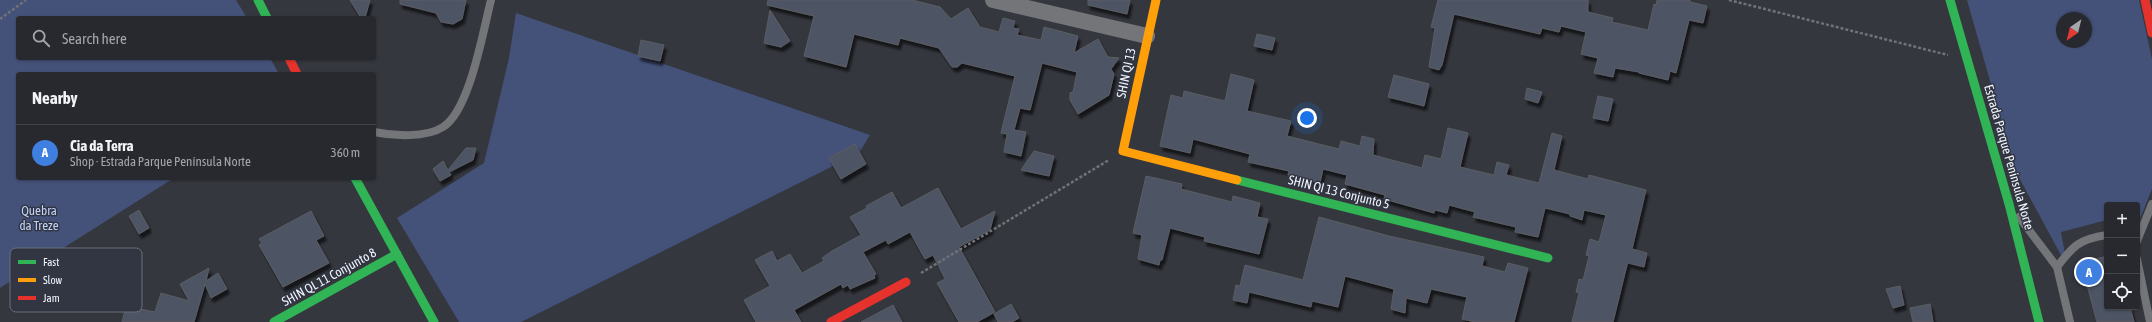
<!DOCTYPE html>
<meta charset="utf-8">
<style>
:root{--surface:#28292e;--page:#34353a;--text:#f1f3f6;--muted:#a5a6aa;--line:#44454a;--accent:#d6ab8b}
body{margin:0;font-family:"Asap Condensed",sans-serif;background:var(--page);color:var(--text)}
.controls{position:absolute;right:12px;bottom:12px;display:grid;overflow:hidden;border-radius:4px;box-shadow:0 1px 3px #0004}
.controls button{width:36px;height:36px;display:grid;place-items:center;padding:0;border:0;border-bottom:1px solid var(--line);background:var(--surface);color:var(--text);font:20px sans-serif}
.compass{position:absolute;left:2056px;top:12px;width:36px;height:36px;border-radius:50%;background:var(--surface);box-shadow:0 1px 3px #0004;rotate:215deg}
.you{position:absolute;left:1307px;top:118px;width:14px;height:14px;margin:-10px;border:3px solid #fff;border-radius:50%;background:#1a73e8;box-shadow:0 0 0 6px #1a73e833}
.badge{display:grid;place-items:center;width:26px;height:26px;border-radius:50%;background:var(--accent);color:#fff;font-size:13px;font-weight:700}
.pin{position:absolute;translate:-50% -50%;border:2px solid #fff;box-shadow:0 1px 4px #0006}
.list{margin:0;padding:0;list-style:none}
h2{display:flex;justify-content:space-between;align-items:center;height:52px;margin:0;padding:0 16px;font-size:17px}
h2 small{font-size:13px;font-weight:400;color:var(--muted)}
.list li{display:grid;grid-template-columns:26px 1fr auto;gap:12px;align-items:center;box-sizing:border-box;height:56px;padding:0 16px;border-top:1px solid var(--line)}
.list b{display:block;font-size:15px;white-space:nowrap}
.list p{margin:0;font-size:13px;white-space:nowrap;color:var(--muted)}
.list em{font-size:13px;font-style:normal;color:var(--muted)}
.icon{flex:none;width:22px;height:22px;fill:none;stroke:currentColor;stroke-width:2;stroke-linecap:round;stroke-linejoin:round}
.map{position:relative;flex:none;width:2152px;height:322px;overflow:hidden}
.search{position:absolute;background:var(--surface);box-shadow:0 1px 3px #0004;left:16px;top:16px;width:360px;height:44px;display:flex;align-items:center;gap:10px;box-sizing:border-box;padding:0 14px;border-radius:4px;color:var(--muted);font-size:15px}
.panel{position:absolute;background:var(--surface);box-shadow:0 1px 3px #0004;left:16px;top:72px;width:360px;height:108px;border-radius:4px}
.map>svg:first-child{display:block}
</style>
<div class="map">
<svg width="2152" height="322" viewBox="0 0 2152 322">
<defs>
<filter id="shadow"><feDropShadow dx="2.5" dy="4.5" stdDeviation="1" flood-color="#0009"/></filter>
</defs>
<rect width="100%" height="100%" fill="#35373e"/>
<path fill="#445279" fill-rule="evenodd" d="M 0,0 L 236,0 L 247,18 L 18,18 L 18,58 L 270,58 L 279,74 L 18,74 L 18,178 L 174,178 L 0,288 Z
M 1967,0 L 2139,0 L 2152,59 L 2152,189 L 2137,226 L 2137,205 L 2107,205 L 2107,220 L 2061,232 L 2065,254 L 2062,257 L 2016,172 ZM 2062,18 L 2086,18 L 2086,42 L 2062,42 Z
M 516,13 L 870,135 L 859,153 L 521,322 L 459,322 L 397,218 L 484,163 L 509,58 Z"/>
<path fill="#4e5465" stroke="#5b5d63" filter="url(#shadow)" d="M 350,0 L 370,0 L 365,18 L 361,18 Z
M 400,0 L 466,0 L 462,19 L 453,24 L 441,22 L 436,13 L 400,4 Z
M 768,0 L 912,0 L 940,7 L 951,19 L 968,8 L 980,27 L 999,32 L 1003,18 L 1015,21 L 1013,28 L 1019,29 L 1017,35 L 1041,40 L 1044,27 L 1078,36 L 1074,53 L 1098,39 L 1108,57 L 1119,58 L 1111,69 L 1114,74 L 1109,95 L 1078,114 L 1070,100 L 1070,93 L 1073,92 L 1077,72 L 1042,63 L 1030,110 L 1020,108 L 1014,130 L 1026,132 L 1021,156 L 1004,152 L 1007,134 L 1001,133 L 1015,76 L 962,63 L 957,67 L 952,67 L 939,48 L 900,38 L 898,45 L 854,34 L 846,67 L 804,56 L 814,16 L 767,5 Z
M 1088,0 L 1130,0 L 1127,14 L 1088,5 Z
M 1438,0 L 1588,0 L 1588,12 L 1613,18 L 1612,22 L 1648,30 L 1654,4 L 1656,5 L 1657,0 L 1690,0 L 1690,2 L 1707,6 L 1703,23 L 1689,20 L 1676,73 L 1670,71 L 1668,80 L 1639,73 L 1639,72 L 1615,68 L 1613,77 L 1594,73 L 1598,58 L 1581,54 L 1586,32 L 1561,26 L 1559,32 L 1542,28 L 1540,34 L 1454,14 L 1442,65 L 1439,70 L 1429,67 L 1435,28 L 1431,27 Z
M 770,10 L 790,41 L 781,47 L 764,43 Z
M 1257,34 L 1275,38 L 1272,50 L 1254,46 Z
M 641,40 L 664,45 L 660,61 L 638,56 Z
M 1231,74 L 1254,80 L 1247,111 L 1291,121 L 1287,136 L 1339,149 L 1341,141 L 1360,146 L 1362,136 L 1374,139 L 1373,155 L 1422,168 L 1425,155 L 1441,159 L 1448,128 L 1468,133 L 1460,167 L 1494,175 L 1497,162 L 1509,165 L 1506,175 L 1539,183 L 1552,133 L 1562,136 L 1554,170 L 1588,179 L 1589,175 L 1646,190 L 1632,249 L 1647,253 L 1644,267 L 1628,263 L 1627,265 L 1613,322 L 1572,322 L 1579,293 L 1576,292 L 1579,279 L 1583,280 L 1589,256 L 1586,255 L 1590,239 L 1599,242 L 1606,215 L 1584,210 L 1582,220 L 1570,216 L 1570,214 L 1545,208 L 1538,237 L 1515,232 L 1516,227 L 1473,217 L 1475,212 L 1449,205 L 1447,213 L 1435,210 L 1434,213 L 1384,199 L 1385,195 L 1345,184 L 1347,175 L 1323,169 L 1320,183 L 1288,175 L 1289,171 L 1248,162 L 1250,154 L 1193,139 L 1190,153 L 1160,146 L 1171,95 L 1183,98 L 1184,91 L 1225,101 Z
M 1394,75 L 1429,84 L 1424,106 L 1388,97 Z
M 1527,88 L 1542,92 L 1538,103 L 1525,99 Z
M 1598,96 L 1613,99 L 1608,121 L 1593,118 Z
M 855,144 L 866,164 L 841,179 L 829,158 Z
M 466,148 L 476,148 L 473,160 L 449,172 L 451,175 L 440,181 L 433,169 L 443,161 L 448,170 Z
M 1034,151 L 1054,156 L 1049,176 L 1021,170 Z
M 1146,176 L 1182,184 L 1181,189 L 1232,202 L 1233,196 L 1260,203 L 1257,217 L 1268,219 L 1259,254 L 1204,241 L 1205,237 L 1170,228 L 1162,260 L 1160,260 L 1159,265 L 1138,259 L 1142,235 L 1133,233 Z
M 938,188 L 961,229 L 995,211 L 990,230 L 959,247 L 995,312 L 977,322 L 959,322 L 937,283 L 945,279 L 933,255 L 925,259 L 910,232 L 888,244 L 886,240 L 863,252 L 876,274 L 874,275 L 875,278 L 850,289 L 848,285 L 843,288 L 841,284 L 794,310 L 801,322 L 756,322 L 744,300 L 770,286 L 755,260 L 772,251 L 777,261 L 790,254 L 802,273 L 824,261 L 822,258 L 832,251 L 861,235 L 850,217 L 867,208 L 866,206 L 892,192 L 901,208 Z
M 139,210 L 149,228 L 139,234 L 129,216 Z
M 311,211 L 324,236 L 316,240 L 329,263 L 283,287 L 259,245 L 262,243 L 259,239 Z
M 1319,217 L 1389,236 L 1484,257 L 1482,266 L 1505,272 L 1508,263 L 1528,268 L 1514,322 L 1475,322 L 1462,319 L 1467,297 L 1431,289 L 1427,303 L 1406,298 L 1405,313 L 1391,309 L 1394,289 L 1345,276 L 1338,307 L 1312,301 L 1311,307 L 1249,292 L 1247,303 L 1233,300 L 1236,285 L 1240,286 L 1245,265 L 1303,280 Z
M 2107,256 L 2107,307 L 2130,307 L 2134,322 L 2097,322 L 2081,263 Z
M 209,268 L 206,281 L 218,273 L 227,289 L 211,298 L 205,284 L 194,322 L 122,322 L 126,306 L 155,312 L 161,293 L 189,301 L 180,284 Z
M 1900,286 L 1904,305 L 1893,308 L 1886,289 Z
M 1011,304 L 1019,318 L 1012,322 L 998,322 L 994,314 Z
M 1930,304 L 1933,322 L 1913,322 L 1910,308 Z
M 893,305 L 902,322 L 861,322 Z"/>
<g fill="none" stroke-linecap="round" stroke-linejoin="round">
<path stroke="#717276" stroke-width="2.5" stroke-dasharray="3 2" stroke-linecap="butt" d="M 1729,0 L 1948,55
M 0,19 L 26,0
M 921,273 L 1109,160"/>
<path stroke="#747578" stroke-width="8" d="M 374,132 C 393,136 426,138 443,127 C 470,110 483,31 491,0
M 2019,217 L 2057,267 L 2070,322
M 2137,241 L 2152,204
M 2137,259 L 2150,322
M 2057,267 C 2073,246 2079,239 2107,235"/>
<path stroke="#747578" stroke-width="16" d="M 993,0 L 1147,36"/>
<path stroke="#30b455" stroke-width="9" d="M 258,0 L 267,18
M 1950,0 L 2009,204 L 2039,322
M 355,178 L 434,322
M 1237,180 L 1548,258
M 274,322 L 397,254"/>
<path stroke="#ff9f0a" stroke-width="9" d="M 1156,0 L 1123,151 L 1237,180"/>
<path stroke="#e5322d" stroke-width="9" d="M 2145,0 L 2152,33
M 289,58 L 297,74
M 831,322 L 906,282"/>
</g>
<g text-anchor="middle" dominant-baseline="central" stroke-width="3" stroke-linejoin="round" paint-order="stroke">
<g font-size="13" fill="#f1f5fd" stroke="#313642">
<text transform="translate(1126 73) rotate(-78)">SHIN QI 13</text>
<text transform="translate(2009 157) rotate(74)">Estrada Parque Península Norte</text>
<text transform="translate(1339 192) rotate(14)">SHIN QI 13 Conjunto 5</text>
<text transform="translate(329 277) rotate(-29)">SHIN QL 11 Conjunto 8</text>
</g>
<g font-size="13" fill="#c1d2fb" stroke="#313642">
<text x="39" y="210">Quebra<tspan x="39" dy="15">da Treze</tspan></text>
</g>
</g>
<rect x="10" y="248" width="132" height="64" rx="6" fill="#313642" stroke="#6b6f7a" stroke-width="1"/>
<rect x="18" y="260" width="18" height="4" fill="#30b455"/>
<rect x="18" y="278" width="18" height="4" fill="#ff9f0a"/>
<rect x="18" y="296" width="18" height="4" fill="#e5322d"/>
<g font-size="11" fill="#f1f5fd">
<text x="43" y="266">Fast</text>
<text x="43" y="284">Slow</text>
<text x="43" y="302">Jam</text>
</g>
</svg>
<div class="controls">
<button>+</button>
<button>−</button>
<button><svg class="icon" aria-label="locate" viewBox="0 0 24 24"><circle cx="12" cy="12" r="6"/><path d="M12 2v4M12 18v4M2 12h4M18 12h4"/></svg></button>
</div>
<svg class="compass" viewBox="-18 -18 36 36"><path d="M0-13l5 13h-10z" fill="#e53935"/><path d="M0 13l5-13h-10z" fill="#a5a6aa"/></svg>
<div class="you"></div>
<div class="pin badge" style="left:2089px;top:272px;background:#3f7fe0">A</div>
<div class="search"><svg class="icon" aria-label="search" viewBox="0 0 24 24"><circle cx="10" cy="10" r="6"/><path d="M15 15l6 6"/></svg>Search here</div>
<section class="panel">
<h2>Nearby<small></small></h2>
<ul class="list">
<li><span class="badge" style="background:#3f7fe0">A</span><div><b>Cia da Terra</b><p>Shop · Estrada Parque Península Norte</p></div><em>360 m</em></li>
</ul>
</section>
</div>
